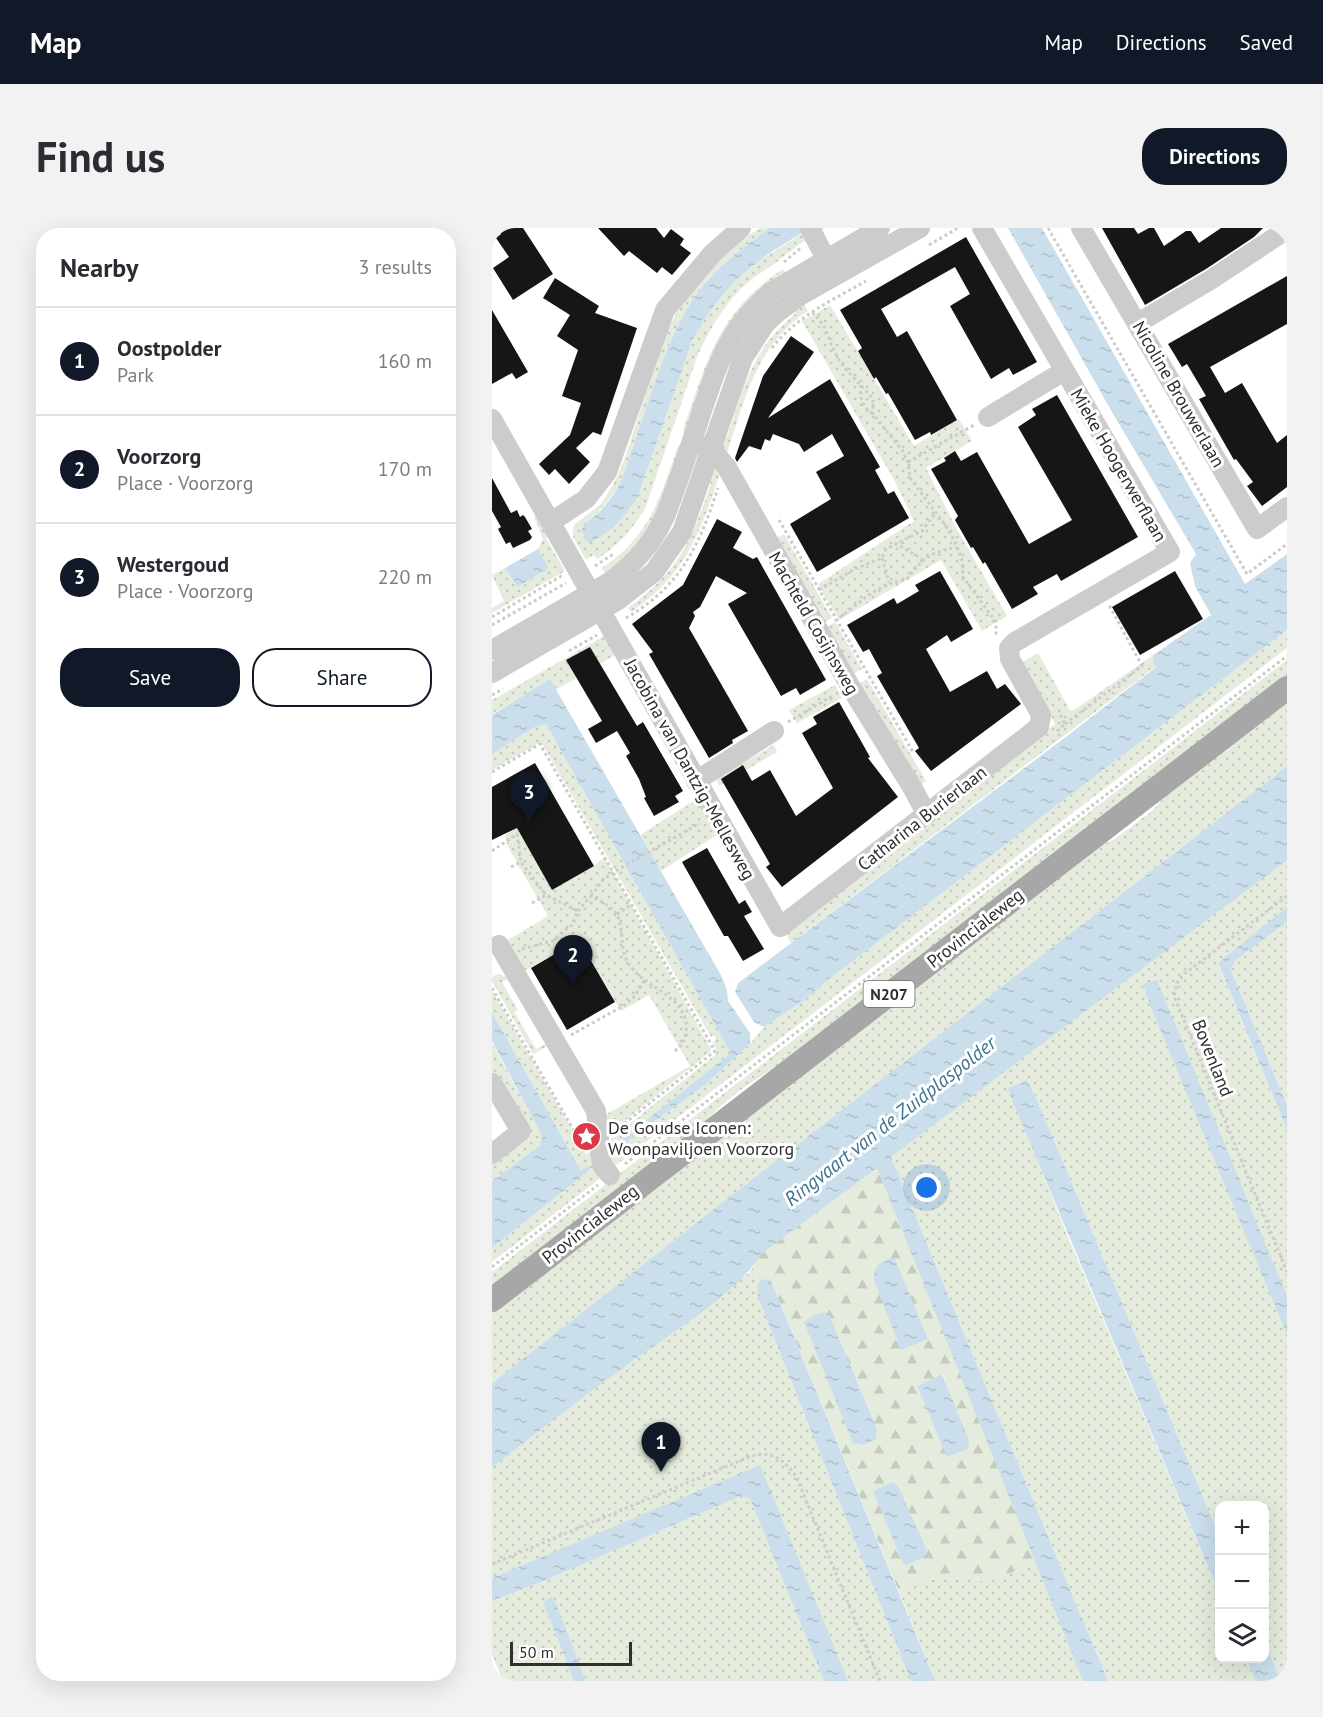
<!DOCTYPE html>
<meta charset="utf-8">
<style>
:root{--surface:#fff;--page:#f2f2f3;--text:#2b2b33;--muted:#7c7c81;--line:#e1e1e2;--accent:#111827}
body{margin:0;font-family:"PT Sans",sans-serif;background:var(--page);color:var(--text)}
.controls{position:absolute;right:18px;bottom:18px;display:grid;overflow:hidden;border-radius:12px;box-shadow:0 6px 24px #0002}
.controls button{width:54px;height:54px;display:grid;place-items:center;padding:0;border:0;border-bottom:2px solid var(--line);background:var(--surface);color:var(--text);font:30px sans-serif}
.scale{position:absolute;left:18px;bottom:15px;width:122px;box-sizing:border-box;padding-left:6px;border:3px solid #2f2f2f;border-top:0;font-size:16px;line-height:21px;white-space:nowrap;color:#2f2f2f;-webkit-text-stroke:4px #fff;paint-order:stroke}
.you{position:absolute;left:435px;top:960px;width:21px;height:21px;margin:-15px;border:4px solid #fff;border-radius:50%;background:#1a73e8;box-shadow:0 0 0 9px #1a73e833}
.badge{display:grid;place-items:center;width:39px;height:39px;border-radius:50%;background:var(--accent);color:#fff;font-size:20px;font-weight:700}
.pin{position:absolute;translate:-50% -50px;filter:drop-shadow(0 2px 3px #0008)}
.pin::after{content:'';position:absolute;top:32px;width:21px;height:18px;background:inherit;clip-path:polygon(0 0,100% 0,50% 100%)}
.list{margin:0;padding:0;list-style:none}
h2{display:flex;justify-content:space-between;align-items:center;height:78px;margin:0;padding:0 24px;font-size:26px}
h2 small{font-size:20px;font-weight:400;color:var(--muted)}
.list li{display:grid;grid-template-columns:39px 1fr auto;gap:18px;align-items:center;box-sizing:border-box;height:108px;padding:0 24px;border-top:2px solid var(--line)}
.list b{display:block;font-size:22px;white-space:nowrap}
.list p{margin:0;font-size:20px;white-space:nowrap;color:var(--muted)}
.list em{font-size:20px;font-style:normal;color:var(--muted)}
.actions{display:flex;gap:12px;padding:18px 24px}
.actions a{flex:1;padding:14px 0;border:2px solid var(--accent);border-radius:24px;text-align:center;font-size:21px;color:var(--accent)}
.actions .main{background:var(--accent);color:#fff}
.icon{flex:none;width:33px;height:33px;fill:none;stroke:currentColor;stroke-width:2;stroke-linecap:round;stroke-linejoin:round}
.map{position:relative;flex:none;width:795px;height:1453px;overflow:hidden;border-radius:24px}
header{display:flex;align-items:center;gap:36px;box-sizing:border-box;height:84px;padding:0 30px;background:var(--accent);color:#fff}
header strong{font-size:28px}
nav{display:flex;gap:33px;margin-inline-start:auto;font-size:21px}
.intro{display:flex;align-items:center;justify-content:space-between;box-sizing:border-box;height:144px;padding:0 36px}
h1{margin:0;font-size:42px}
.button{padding:15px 27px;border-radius:24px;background:var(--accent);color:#fff;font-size:21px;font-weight:700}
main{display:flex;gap:36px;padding:0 36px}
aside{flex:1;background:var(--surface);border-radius:24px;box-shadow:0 6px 24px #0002}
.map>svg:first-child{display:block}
</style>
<header>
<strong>Map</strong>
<nav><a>Map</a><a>Directions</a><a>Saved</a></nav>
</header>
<div class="intro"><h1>Find us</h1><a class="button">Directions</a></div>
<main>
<aside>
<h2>Nearby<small>3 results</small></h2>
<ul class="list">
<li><span class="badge">1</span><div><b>Oostpolder</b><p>Park</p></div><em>160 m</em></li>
<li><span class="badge">2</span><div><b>Voorzorg</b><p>Place · Voorzorg</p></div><em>170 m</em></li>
<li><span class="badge">3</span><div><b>Westergoud</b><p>Place · Voorzorg</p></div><em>220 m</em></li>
</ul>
<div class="actions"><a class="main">Save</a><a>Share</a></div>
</aside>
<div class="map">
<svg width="795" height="1453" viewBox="0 0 795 1453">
<defs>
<pattern id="green-dots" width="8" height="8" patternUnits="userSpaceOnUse" patternTransform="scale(1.5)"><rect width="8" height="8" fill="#e5ecdd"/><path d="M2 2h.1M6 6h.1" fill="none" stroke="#c5cbbe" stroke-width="1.8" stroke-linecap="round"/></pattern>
<pattern id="forest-firs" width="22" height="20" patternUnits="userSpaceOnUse" patternTransform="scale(1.5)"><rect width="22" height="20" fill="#e5ecdd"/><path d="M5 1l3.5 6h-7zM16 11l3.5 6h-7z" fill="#c5cbbe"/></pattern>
<pattern id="water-ripples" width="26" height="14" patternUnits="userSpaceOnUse" patternTransform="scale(1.5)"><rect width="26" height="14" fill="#cadfeb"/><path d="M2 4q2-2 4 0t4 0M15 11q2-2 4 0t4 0" fill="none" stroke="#aec0ca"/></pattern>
</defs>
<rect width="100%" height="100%" fill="#fff"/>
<path fill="url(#green-dots)" d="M 268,0 L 278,0 C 247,22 216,46 196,79 C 167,129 150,196 130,251 C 120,269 111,281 94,294 L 146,268 L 201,111 L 212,89 L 228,68 L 257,39 L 319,0 L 333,0 C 316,10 306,17 291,29 C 282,37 271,43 261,50 C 235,71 218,100 205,129 L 153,281 C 140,301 126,318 105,331 L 102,327 L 94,332 L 81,309 L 81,300 L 83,296 L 109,276 L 121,257 L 133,230 L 173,106 L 187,81 L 214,42 L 244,15 Z
M 291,41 L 294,47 L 279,58 L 193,207 L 191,202 C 215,132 226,84 291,41 Z
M 310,72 L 316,83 C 263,118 253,172 234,228 L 231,223 L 228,208 L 235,209 C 253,157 259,122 304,85 L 300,79 Z
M 338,77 L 422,218 L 467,191 L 480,213 L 434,240 L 463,298 L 515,388 L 490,403 L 449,332 L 347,392 L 326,356 L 422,293 L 402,252 L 310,93 Z
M 190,216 L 169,288 L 116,350 L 110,340 C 158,308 168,270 186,218 Z
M 218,238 L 230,240 C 209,301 196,346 139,384 L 136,380 C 187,343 200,312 219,255 L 213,252 Z
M 46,287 L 57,307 L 54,310 L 73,343 L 0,385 L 0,380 L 12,373 L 0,347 L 13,340 L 25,359 L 57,340 L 46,321 L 51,311 L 42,289 Z
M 292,306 L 340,390 L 329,396 L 281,312 Z
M 343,394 L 370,441 L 359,447 L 332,401 Z
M 795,402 L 795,420 L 119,941 L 110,918 L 223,827 L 225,823 L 221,815 L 224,811 L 222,807 L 219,809 L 51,517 L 45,516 L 0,542 L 0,525 L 41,500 L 54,496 L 240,825 L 117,922 L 119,925 L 213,857 L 258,816 L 272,799 L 313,772 L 332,755 Z
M 114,407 L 125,426 L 64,462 L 58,452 L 0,486 L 0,472 Z
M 546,425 L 579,484 L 660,428 L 664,438 L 299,715 L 292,703 L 563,496 L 529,435 Z
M 795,432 L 795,449 L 299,831 C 259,852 232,872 201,906 L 0,1061 L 0,1044 Z
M 375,451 L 434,553 L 424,561 L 365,457 Z
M 343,457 L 350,470 L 305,495 L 297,482 Z
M 795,471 L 795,538 L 232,973 L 0,1155 L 0,1085 L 594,625 L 624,610 L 660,583 L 683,557 Z
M 282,517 L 285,524 L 227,558 L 224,550 Z
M 208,569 L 228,605 L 169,643 L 148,607 Z
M 25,600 L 60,662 L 102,638 L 112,629 L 219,821 L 219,823 L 109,912 L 113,887 L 198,838 L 157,767 L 129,783 L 87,712 L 31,744 L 16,712 L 56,688 L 16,619 L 13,607 Z
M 795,617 L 795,686 L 726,736 L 795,902 L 795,1096 L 654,756 L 651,757 L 795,1107 L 795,1453 L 789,1453 L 773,1414 L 772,1278 L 728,1278 L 727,1307 L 546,874 L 535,852 L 516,860 L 576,1009 L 727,1365 L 728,1430 L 754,1431 L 764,1453 L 616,1453 L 399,929 L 561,806 Z
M 795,694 L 795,877 L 739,742 L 744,732 Z
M 7,746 L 17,750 L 10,754 L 26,782 L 22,784 L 44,821 L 55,815 L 56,818 L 41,826 L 0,753 L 0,749 Z
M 0,763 L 94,926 L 100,923 L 110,949 L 0,1034 L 0,1020 L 99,941 L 97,938 L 90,943 L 0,784 Z
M 0,815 L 50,908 L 48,917 L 0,953 L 0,934 L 36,906 L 0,843 Z
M 261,1039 L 267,1055 L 268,1073 L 422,1453 L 340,1453 L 259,1253 L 0,1362 L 0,1235 L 257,1045 Z
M 249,1268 L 258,1271 L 332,1453 L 94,1453 L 59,1368 L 51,1374 L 82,1453 L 11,1453 L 0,1426 L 0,1373 L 49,1354 Z
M 544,1335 L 591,1453 L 443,1453 L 408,1366 L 410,1363 L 436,1352 L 461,1350 L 487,1353 L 508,1349 Z"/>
<path fill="url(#forest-firs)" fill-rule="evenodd" d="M 385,939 L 544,1335 L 508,1349 L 487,1353 L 461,1350 L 436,1352 L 408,1366 L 279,1053 L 267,1055 L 261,1039 L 268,1027 ZM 451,1146 L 476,1221 L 456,1229 L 425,1158 ZM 382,1263 L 433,1328 L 412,1338 Z"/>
<path fill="url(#water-ripples)" d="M 278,0 L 319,0 C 263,32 233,53 201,111 L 146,268 C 133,288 119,305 97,315 L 93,311 L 90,301 C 95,292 104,288 111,280 C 119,271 125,261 130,251 C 150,196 167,129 196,79 C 216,46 247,22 278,0 Z
M 516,0 L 550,0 L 753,356 L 795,326 L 795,402 L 332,755 L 313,772 L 272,799 L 262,794 L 243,764 L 246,755 L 575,508 L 664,439 L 660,428 L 719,387 L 703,358 L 698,335 L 704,326 L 620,184 Z
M 46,321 L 57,340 L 25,359 L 13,340 Z
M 58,451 L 230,749 L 235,762 L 236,773 L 258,805 L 258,816 L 213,857 L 119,925 L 117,922 L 239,825 L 54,496 L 41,500 L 0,526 L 0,487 Z
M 795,538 L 795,632 L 399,929 L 616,1453 L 591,1453 L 385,940 L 268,1027 C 251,1062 169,1112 135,1137 C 89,1170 45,1205 0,1239 L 0,1155 L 232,973 Z
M 795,679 L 795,694 L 744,732 L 739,742 L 795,877 L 795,902 L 726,735 Z
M 665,752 L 795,1068 L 795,1107 L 658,777 L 651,756 Z
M 0,784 L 89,942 L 97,938 L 99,941 L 0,1020 L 0,953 L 48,917 L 50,908 L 0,813 Z
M 535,852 L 546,874 L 727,1307 L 727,1365 L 522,877 L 516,860 Z
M 401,1030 L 405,1036 L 436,1111 L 409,1122 L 382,1052 C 382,1040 388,1032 401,1030 Z
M 274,1051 L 279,1053 L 443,1453 L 419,1453 L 268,1074 C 265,1066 264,1061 268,1053 Z
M 336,1084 L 385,1202 L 384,1211 L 371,1217 L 361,1215 L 312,1094 L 322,1087 Z
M 450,1146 L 477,1212 L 476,1221 L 455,1229 L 425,1158 Z
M 268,1237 L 356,1453 L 332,1453 L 258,1271 L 249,1268 L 49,1354 L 0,1373 L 0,1350 Z
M 401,1254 L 406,1258 L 434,1320 L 433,1329 L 412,1338 L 381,1263 Z
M 60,1368 L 65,1378 L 94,1453 L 82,1453 L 51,1374 Z
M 773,1414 L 789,1453 L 764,1453 L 754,1431 L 772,1430 Z"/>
<path fill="#161616" d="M 5,0 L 31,0 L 61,46 L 21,72 L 1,40 L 17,29 L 4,10 L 9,6 Z
M 106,0 L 164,0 L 172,10 L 179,1 L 192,11 L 188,17 L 199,25 L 180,47 L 170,39 L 165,45 L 137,23 L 132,28 Z
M 610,0 L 642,0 L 646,6 L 657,0 L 662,0 L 672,18 L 694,3 L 699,3 L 707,15 L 729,0 L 771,0 L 762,9 L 714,41 L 653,77 Z
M 474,9 L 545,134 L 521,147 L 517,140 L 499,151 L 458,78 L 478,66 L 463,39 L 389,81 L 405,109 L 415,103 L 465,192 L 439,207 L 438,204 L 423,212 L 396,165 L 394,166 L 384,149 L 382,151 L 366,123 L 370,120 L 348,82 Z
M 795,48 L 795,96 L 718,139 L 733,165 L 750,155 L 785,215 L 795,207 L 795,259 L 770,278 L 755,258 L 761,254 L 744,231 L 742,232 L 707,171 L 714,168 L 695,136 L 690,139 L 676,116 Z
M 63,50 L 107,78 L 103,85 L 145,100 L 109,207 L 101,204 L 84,220 L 98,234 L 77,256 L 63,241 L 57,247 L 47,236 L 78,207 L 89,175 L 70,168 L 86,122 L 65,108 L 78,87 L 51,70 Z
M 0,82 L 36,144 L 24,151 L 20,145 L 0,156 Z
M 299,108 L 322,124 L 276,190 L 338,151 L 388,239 L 383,242 L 396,266 L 402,263 L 417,290 L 325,344 L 298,296 L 339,271 L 324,244 L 352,228 L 340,206 L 312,224 L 307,216 L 281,206 L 278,213 L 273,211 L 269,222 L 257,218 L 245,234 L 243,230 L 271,148 Z
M 565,167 L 646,309 L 569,353 L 565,346 L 541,359 L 546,366 L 520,381 L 493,334 L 491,336 L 481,319 L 479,320 L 463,292 L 466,288 L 439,241 L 454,233 L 452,230 L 463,223 L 469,233 L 485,224 L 537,316 L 580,292 L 526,199 L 544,187 L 540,181 Z
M 0,250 L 19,285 L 25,282 L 28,289 L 31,287 L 33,289 L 40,301 L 36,303 L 40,309 L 38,312 L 21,320 L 18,314 L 14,316 L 6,301 L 9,299 L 0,283 Z
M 225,291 L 250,304 L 241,320 L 261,331 L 265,329 L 334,452 L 308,467 L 304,460 L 289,468 L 236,376 L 255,365 L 224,348 L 208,379 L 201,384 L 203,388 L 197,400 L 256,503 L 240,512 L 241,515 L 217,530 L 157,426 L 161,424 L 140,396 L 191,357 Z
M 448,343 L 481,401 L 459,414 L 455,407 L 434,421 L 458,464 L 495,443 L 505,461 L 513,456 L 529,476 L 439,543 L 423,523 L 427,520 L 385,448 L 390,445 L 377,421 L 371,424 L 355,397 L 402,370 L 405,376 L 427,363 L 423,357 Z
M 683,343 L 711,391 L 648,427 L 620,379 Z
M 98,419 L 145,498 L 151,494 L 191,563 L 183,568 L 187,574 L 162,588 L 152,570 L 154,569 L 147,551 L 134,528 L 138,525 L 125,503 L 104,515 L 96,501 L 110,493 L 74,432 Z
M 347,474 L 378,529 L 376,530 L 406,569 L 290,659 L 274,639 L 278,636 L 229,551 L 251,537 L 260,553 L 278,542 L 304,588 L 341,560 L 310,505 L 325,496 L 321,489 Z
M 43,535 L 102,638 L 60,662 L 25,600 L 0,612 L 0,559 Z
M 215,620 L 247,676 L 253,672 L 260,684 L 252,688 L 272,721 L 251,733 L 236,708 L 232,708 L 190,634 Z
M 87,712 L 123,774 L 75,802 L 39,740 Z"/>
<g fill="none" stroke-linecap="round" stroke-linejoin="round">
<path stroke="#ccc" stroke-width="3" stroke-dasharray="3 3" stroke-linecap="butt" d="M 556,0 L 755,346 L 795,316
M 437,17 L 466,0
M 292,34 L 310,19
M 320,84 C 338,101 335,112 346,130 C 355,145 370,157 381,171 L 381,186 L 410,222 L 416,234 L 418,250 L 454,298 L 465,318 L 470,332 L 471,349 L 504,394 L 504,408
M 280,120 C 304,89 340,72 374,53
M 369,157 C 367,170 370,178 381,186
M 416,234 L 482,197
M 287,292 L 421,524
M 403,315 L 430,331
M 390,330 L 397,354
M 103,338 L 123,325
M 327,362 L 363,341 L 390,330 L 394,321 L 430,303 L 444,284
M 0,389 L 71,347
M 134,390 C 189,358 207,318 226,260
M 343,393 C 367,376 384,356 414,352 C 432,329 436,326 464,319
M 0,397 L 74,355
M 77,423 L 105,407
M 0,467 L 11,461
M 296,494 L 342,467
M 573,496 L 650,438 L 617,377
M 565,503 L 573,496 L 567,485
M 0,544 L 48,516 L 223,823 L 123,903
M 0,623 L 25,606 L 29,634
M 19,639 L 29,634 L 54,667
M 99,668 L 111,652 L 120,645 L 208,595
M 795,668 L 692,746 L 685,755 L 682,768 L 795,1044
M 40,675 L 54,667 L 86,683
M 125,686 L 139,677
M 30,721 L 60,713 L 81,696 L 86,683 L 99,668 C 107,673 120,678 125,687 C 133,703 126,723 139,739 C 156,762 196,768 194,802 C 193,812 190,819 181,824
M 0,760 L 89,915
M 79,807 L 131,778 L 141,770 L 153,752
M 133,936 L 795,428
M 0,1039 L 106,957
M 0,1336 L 257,1229 C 279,1221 291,1231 304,1248 L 388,1453"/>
<path stroke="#ccc" stroke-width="20" d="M 318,0 L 339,41
M 589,0 L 765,301 L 795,279
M 646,95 L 720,51 L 785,8 L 792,0
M 496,189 L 572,143
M 0,191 L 288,699 L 547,499 L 549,487 L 518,431 L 517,420 L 523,414 L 678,324 L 490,0
M 211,218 L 219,221 L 234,238 L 358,458 L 420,559 L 435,587
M 59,294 L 94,271 L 115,244 L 173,82 L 220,26 L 249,0
M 0,422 L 116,355 C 142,337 161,316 174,286 C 185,256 196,225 206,195 C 224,140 234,103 279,64 L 388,0
M 0,445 L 126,372 L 162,344 L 190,304 L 251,130 L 273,96 L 286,84 L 309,67 L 428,0
M 204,553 L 282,503
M 7,717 L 104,883 L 110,937 L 118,947
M 0,855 L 29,903 L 0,926"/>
<path stroke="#a7a7a7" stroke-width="24" d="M 0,1072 L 795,460"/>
</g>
<defs>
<symbol id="sight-disc" viewBox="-11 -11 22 22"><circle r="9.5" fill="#e03748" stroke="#fff"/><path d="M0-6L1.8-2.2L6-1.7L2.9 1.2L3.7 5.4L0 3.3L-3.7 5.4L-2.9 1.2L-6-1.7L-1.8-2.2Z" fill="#fff"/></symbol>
</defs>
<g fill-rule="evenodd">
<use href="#sight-disc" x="78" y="892" width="33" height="33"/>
</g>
<g text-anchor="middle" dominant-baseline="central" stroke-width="6" stroke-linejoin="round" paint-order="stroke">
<rect fill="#fff" stroke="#6d6d6d" stroke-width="1.5" x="371.5" y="753" width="51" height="26" rx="4.5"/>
<g font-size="16" font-weight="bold" fill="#2f2f2f">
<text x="397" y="766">N207</text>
</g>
<g font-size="18" fill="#2f2f2f" stroke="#fff">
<text transform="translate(687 166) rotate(60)">Nicoline Brouwerlaan</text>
<text transform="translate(627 237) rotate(60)">Mieke Hoogerwerflaan</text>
<text transform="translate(322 395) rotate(60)">Machteld Cosijnsweg</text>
<text transform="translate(198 541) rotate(61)">Jacobina van Dantzig-Mellesweg</text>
<text transform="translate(430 590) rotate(-38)">Catharina Burierlaan</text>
<text transform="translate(483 700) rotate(-38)">Provincialeweg</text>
<text transform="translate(721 830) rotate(68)">Bovenland</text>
<text transform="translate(98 996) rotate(-38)">Provincialeweg</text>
</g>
<g font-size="18" fill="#2f2f2f" stroke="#fff" text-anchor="start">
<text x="116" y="899">De Goudse Iconen:<tspan x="116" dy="21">Woonpaviljoen Voorzorg</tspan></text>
</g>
<g font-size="20" font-style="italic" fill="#3f728f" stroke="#fff">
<text transform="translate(398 893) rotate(-38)">Ringvaart van de Zuidplaspolder</text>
</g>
</g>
</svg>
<div class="controls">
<button>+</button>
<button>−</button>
<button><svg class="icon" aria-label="layers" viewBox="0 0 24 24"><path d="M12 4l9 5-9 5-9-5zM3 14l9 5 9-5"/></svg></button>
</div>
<div class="scale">50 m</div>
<div class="you"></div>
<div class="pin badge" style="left:169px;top:1244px">1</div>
<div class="pin badge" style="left:81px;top:757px">2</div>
<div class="pin badge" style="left:37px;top:594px">3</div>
</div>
</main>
